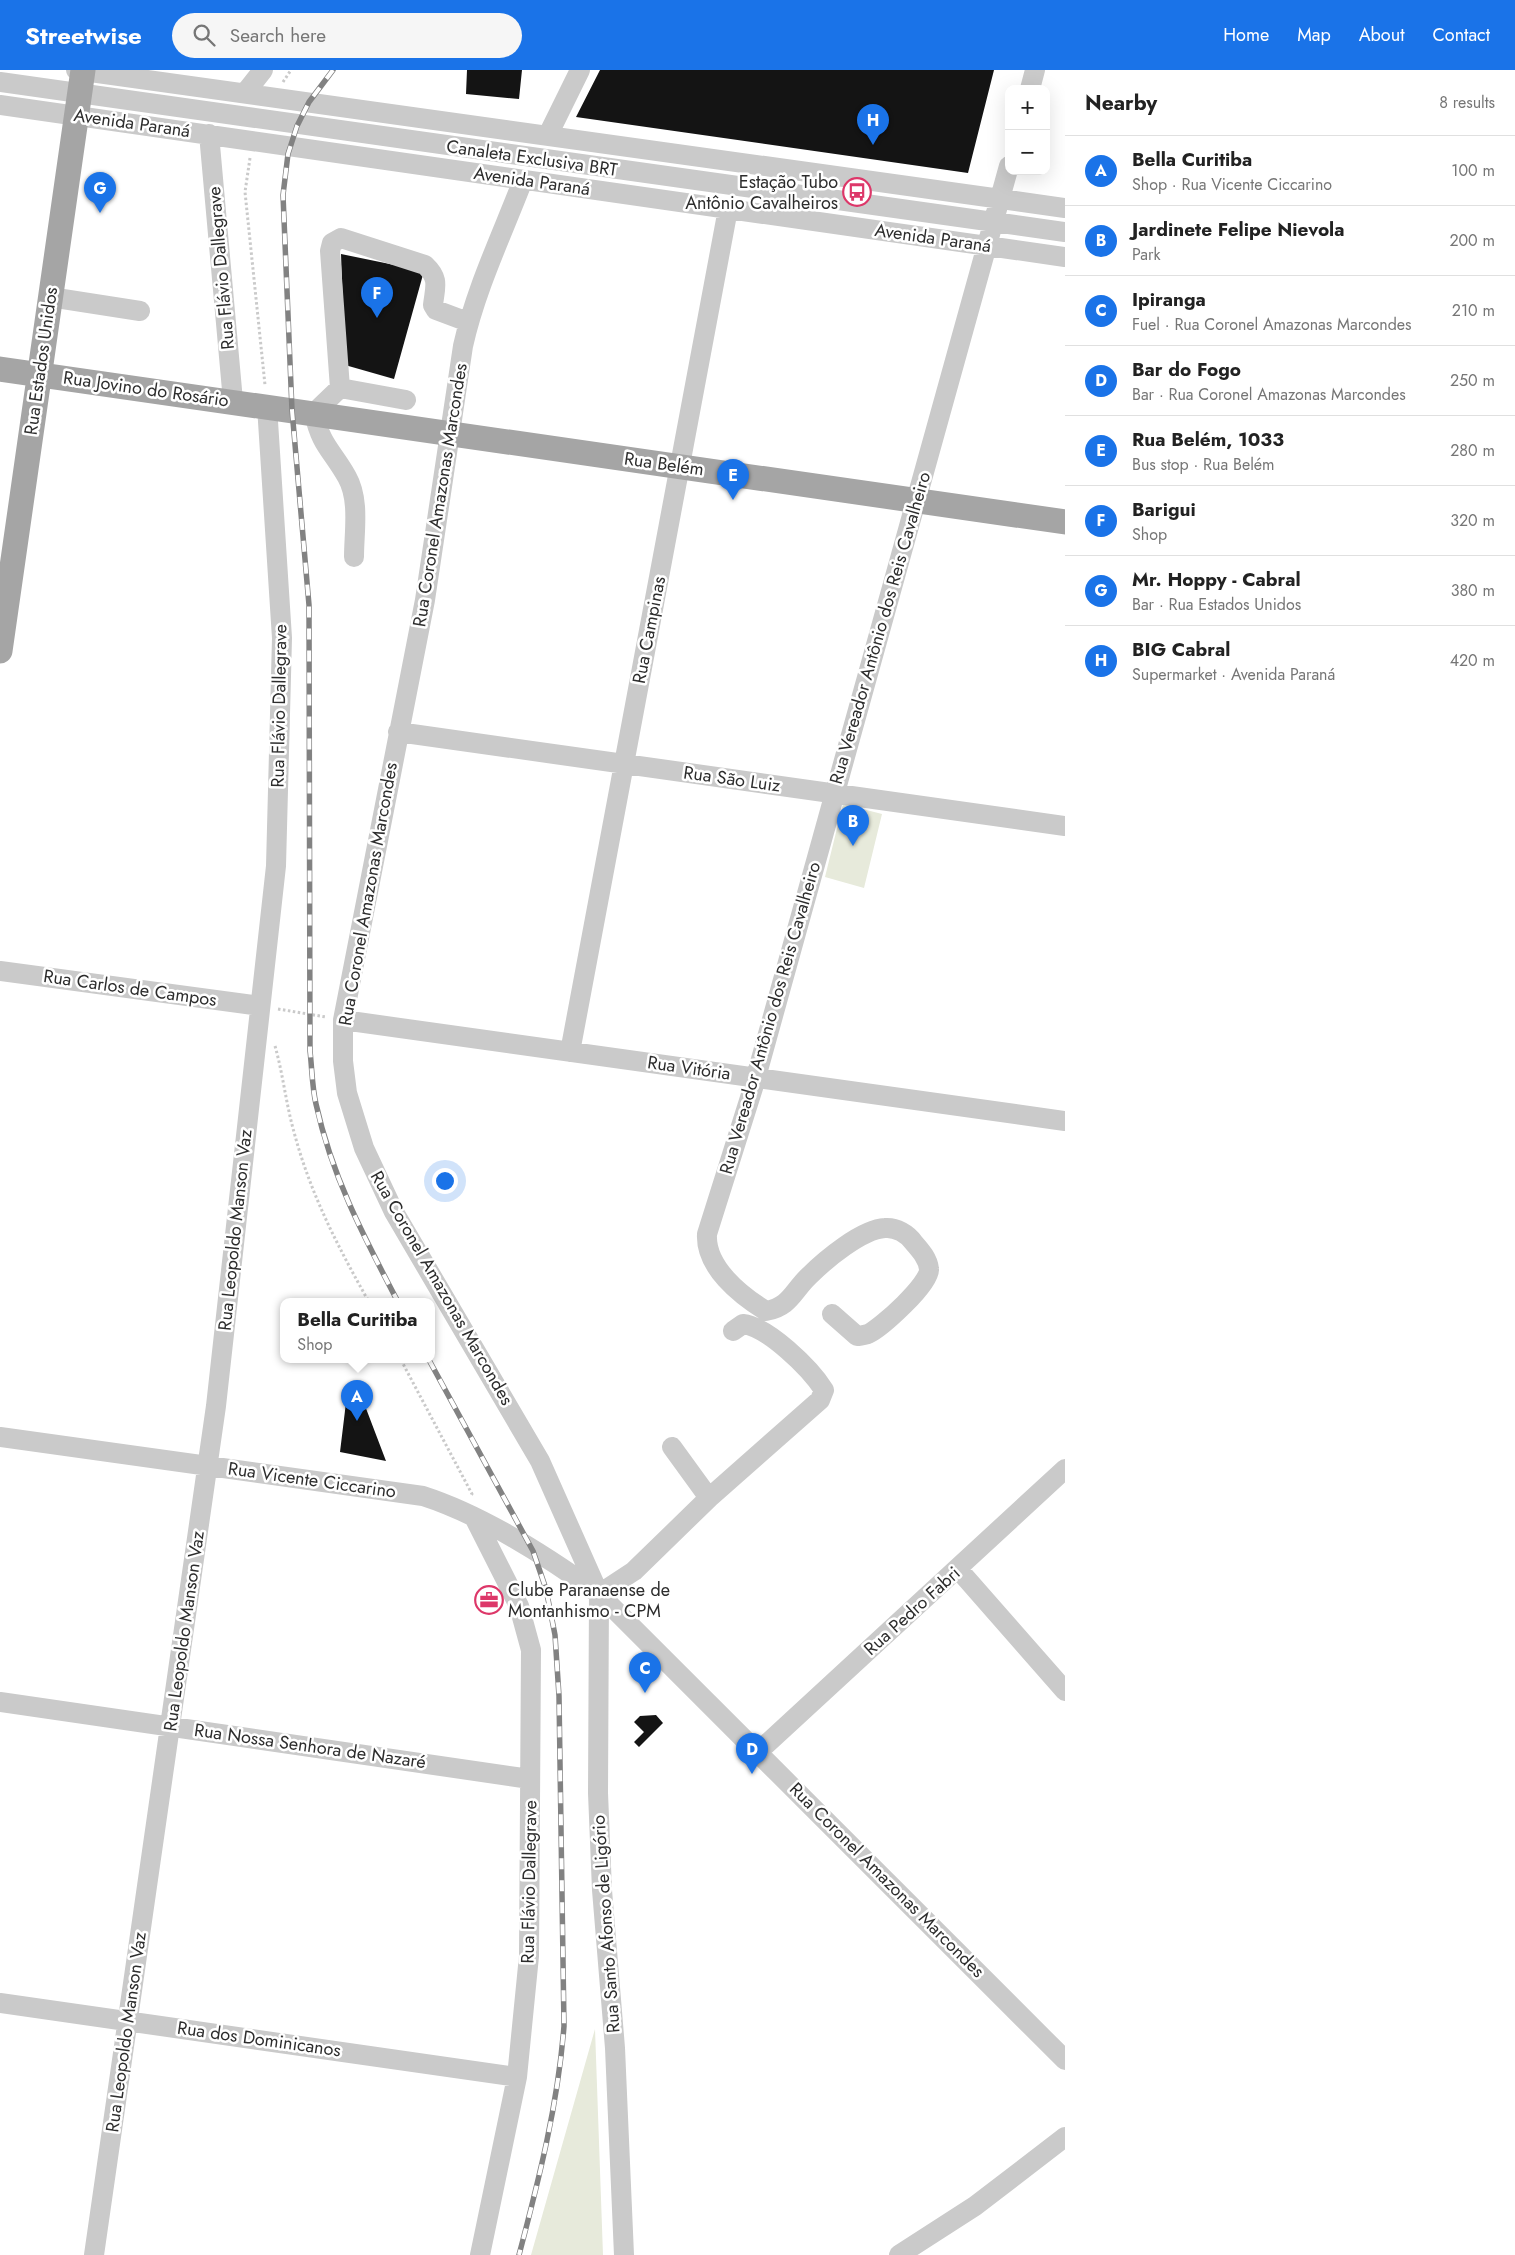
<!DOCTYPE html>
<meta charset="utf-8">
<style>
:root{--surface:#fff;--page:#f6f6f6;--text:#222;--muted:#767676;--line:#e0e0e0;--accent:#1a73e8}
body{margin:0;font-family:Jost,sans-serif;background:var(--page);color:var(--text)}
.controls{position:absolute;right:15px;top:15px;display:grid;overflow:hidden;border-radius:10px;box-shadow:0 5px 20px #0002}
.controls button{width:45px;height:45px;display:grid;place-items:center;padding:0;border:0;border-bottom:1px solid var(--line);background:var(--surface);color:var(--text);font:25px sans-serif}
.you{position:absolute;left:444px;top:1110px;width:18px;height:18px;margin:-12px;border:4px solid #fff;border-radius:50%;background:#1a73e8;box-shadow:0 0 0 8px #1a73e833}
.badge{display:grid;place-items:center;width:32px;height:32px;border-radius:50%;background:var(--accent);color:#fff;font-size:16px;font-weight:700}
.pin{position:absolute;translate:-50% -41px;filter:drop-shadow(0 1px 2px #0008)}
.pin::after{content:'';position:absolute;top:26px;width:18px;height:15px;background:inherit;clip-path:polygon(0 0,100% 0,50% 100%)}
.popup{position:absolute;left:280px;top:1228px;width:155px;height:65px;box-sizing:border-box;display:grid;place-content:center;border-radius:10px;background:var(--surface);filter:drop-shadow(0 1px 4px #0005);font-size:16px;white-space:nowrap;color:var(--muted)}
.popup b{font-size:19px;color:var(--text)}
.popup::after{content:'';position:absolute;left:50%;top:100%;margin-left:-10px;border:10px solid transparent;border-top-color:var(--surface)}
.list{margin:0;padding:0;list-style:none}
h2{display:flex;justify-content:space-between;align-items:center;height:65px;margin:0;padding:0 20px;font-size:21px}
h2 small{font-size:16px;font-weight:400;color:var(--muted)}
.list li{display:grid;grid-template-columns:32px 1fr auto;gap:15px;align-items:center;box-sizing:border-box;height:70px;padding:0 20px;border-top:1px solid var(--line)}
.list b{display:block;font-size:19px;white-space:nowrap}
.list p{margin:0;font-size:16px;white-space:nowrap;color:var(--muted)}
.list em{font-size:16px;font-style:normal;color:var(--muted)}
.icon{flex:none;width:28px;height:28px;fill:none;stroke:currentColor;stroke-width:2;stroke-linecap:round;stroke-linejoin:round}
.map{position:relative;flex:none;width:1065px;height:2185px;overflow:hidden}
header{display:flex;align-items:center;gap:30px;box-sizing:border-box;height:70px;padding:0 25px;background:var(--accent);color:#fff}
header strong{font-size:24px}
nav{display:flex;gap:28px;margin-inline-start:auto;font-size:18px}
.search{width:350px;height:45px;background:var(--page);display:flex;align-items:center;gap:12px;box-sizing:border-box;padding:0 18px;border-radius:28px;color:var(--muted);font-size:19px}
main{display:flex}
aside{flex:1;background:var(--surface)}
.map>svg:first-child{display:block}
</style>
<header>
<strong>Streetwise</strong>
<div class="search"><svg class="icon" aria-label="search" viewBox="0 0 24 24"><circle cx="10" cy="10" r="6"/><path d="M15 15l6 6"/></svg>Search here</div>
<nav><a>Home</a><a>Map</a><a>About</a><a>Contact</a></nav>
</header>
<main>
<div class="map">
<svg width="1065" height="2185" viewBox="0 0 1065 2185">
<rect width="100%" height="100%" fill="#fff"/>
<path fill="#e7eadb" d="M 843,734 L 882,744 L 864,818 L 825,807 Z
M 595,1959 L 603,2185 L 531,2185 Z"/>
<path fill="#141414" d="M 467,0 L 522,0 L 519,29 L 466,24 Z
M 600,0 L 994,0 L 968,103 L 576,47 Z
M 341,184 L 424,201 L 394,309 L 345,295 Z
M 348,1316 L 359,1320 L 386,1391 L 340,1382 Z
M 656,1645 L 663,1653 L 639,1677 L 634,1672 L 644,1662 L 634,1652 L 640,1646 Z"/>
<g fill="none" stroke-linecap="round" stroke-linejoin="round">
<path stroke="#cacaca" stroke-width="3" stroke-dasharray="2.5 2.5" stroke-linecap="butt" d="M 283,12 L 291,0
M 250,88 L 245,122 L 265,315
M 278,939 L 326,947
M 275,976 C 283,1004 286,1034 294,1062 C 310,1123 338,1177 369,1232
M 401,1290 L 472,1424 L 470,1426"/>
<path stroke="#cacaca" stroke-width="20" d="M 76,0 L 1065,138
M 0,12 L 1065,162
M 1030,19 L 1035,0
M 245,23 L 263,0
M 0,35 L 1065,187
M 209,64 L 233,331
M 548,65 L 580,0
M 523,110 C 502,165 476,218 463,276 L 425,530 L 343,950 L 343,991 L 347,1023 L 364,1078 L 394,1142 L 540,1391 L 599,1524 L 1065,1990
M 50,227 L 140,241
M 340,318 L 330,181 L 332,173 L 341,168 L 425,195 C 440,209 435,217 433,235 L 436,240 L 468,252
M 340,318 L 314,343 C 321,376 332,380 347,407 C 360,430 354,462 354,487
M 340,318 L 406,330
M 398,662 L 1065,756
M 0,901 L 260,936
M 343,950 L 1065,1051
M 570,982 L 728,139
M 832,1244 L 857,1266 C 860,1266 864,1265 868,1264 C 881,1258 931,1213 929,1199 C 928,1189 921,1181 914,1173 C 908,1164 896,1157 885,1158 C 862,1159 825,1190 809,1206 C 793,1221 790,1237 766,1241 C 740,1225 705,1197 707,1164 L 753,1018 L 1009,96
M 0,1367 L 423,1426 C 482,1445 548,1487 599,1524
M 709,1428 L 820,1330 L 824,1320 C 810,1298 768,1257 743,1254 L 733,1261
M 474,1447 L 519,1536 L 531,1580 L 529,1886 L 517,2007 L 480,2185
M 958,1499 L 1065,1621
M 599,1524 L 598,1723 L 602,1820 L 615,1978 L 624,2185
M 599,1524 L 634,1501 L 709,1428 L 672,1377
M 0,1632 L 530,1709
M 758,1682 L 1065,1399
M 0,1933 L 517,2007
M 94,2185 L 216,1336 L 276,796 L 282,568 L 267,336
M 899,2185 L 975,2136 L 1065,2067"/>
<path stroke="#a5a5a5" stroke-width="25" d="M 0,299 L 1065,452
M 0,581 L 83,0"/>
<defs>
<path id="rail" d="M 333,0 L 309,32 L 297,56 L 288,84 L 283,125 L 292,340 L 309,535 L 310,981 C 312,998 312,1017 316,1034 C 332,1107 364,1167 398,1232
M 429,1290 L 533,1481 L 546,1519 L 555,1565 L 559,1626 L 564,1956 C 558,2034 539,2109 519,2185"/>
</defs>
<use href="#rail" stroke="#828282" stroke-width="5.5"/>
<use href="#rail" stroke="#fff" stroke-width="4" stroke-dasharray="11" stroke-linecap="butt"/>
</g>
<defs>
<symbol id="bus-ring" viewBox="-11 -11 22 22"><circle r="9.5" fill="#fff" stroke="#dd3769" stroke-width="1.5"/><path d="M-5-6H5V4H4V6H2V4H-2V6H-4V4H-5ZM-3.5-4V0h7V-4ZM-3.5 1.2v1.5H-2V1.2ZM2 1.2v1.5H3.5V1.2Z" fill="#dd3769"/></symbol>
<symbol id="office-ring" viewBox="-11 -11 22 22"><circle r="9.5" fill="#fff" stroke="#dd3769" stroke-width="1.5"/><path d="M-6-3h4V-5.5h4V-3h4V5H-6ZM-1-4.5V-3h2v-1.5ZM-6 0V1H6V0Z" fill="#dd3769"/></symbol>
</defs>
<g fill-rule="evenodd">
<use href="#bus-ring" x="841" y="106" width="32" height="32"/>
<use href="#office-ring" x="473" y="1514" width="32" height="32"/>
</g>
<g text-anchor="middle" dominant-baseline="central" stroke-width="5" stroke-linejoin="round" paint-order="stroke">
<g font-size="18" fill="#2d2d2d" stroke="#fff">
<text transform="translate(132 53) rotate(8)">Avenida Paraná</text>
<text transform="translate(532 88) rotate(8)">Canaleta Exclusiva BRT</text>
<text transform="translate(532 111) rotate(8)">Avenida Paraná</text>
<text transform="translate(933 168) rotate(8)">Avenida Paraná</text>
<text transform="translate(221 198) rotate(-95)">Rua Flávio Dallegrave</text>
<text transform="translate(41 291) rotate(-82)">Rua Estados Unidos</text>
<text transform="translate(146 319) rotate(8)">Rua Jovino do Rosário</text>
<text transform="translate(664 394) rotate(8)">Rua Belém</text>
<text transform="translate(440 425) rotate(-81)">Rua Coronel Amazonas Marcondes</text>
<text transform="translate(880 558) rotate(-74)">Rua Vereador Antônio dos Reis Cavalheiro</text>
<text transform="translate(649 560) rotate(-79)">Rua Campinas</text>
<text transform="translate(279 636) rotate(-89)">Rua Flávio Dallegrave</text>
<text transform="translate(732 709) rotate(8)">Rua São Luiz</text>
<text transform="translate(368 824) rotate(-80)">Rua Coronel Amazonas Marcondes</text>
<text transform="translate(130 918) rotate(8)">Rua Carlos de Campos</text>
<text transform="translate(770 948) rotate(-74)">Rua Vereador Antônio dos Reis Cavalheiro</text>
<text transform="translate(689 998) rotate(8)">Rua Vitória</text>
<text transform="translate(235 1160) rotate(-84)">Rua Leopoldo Manson Vaz</text>
<text transform="translate(442 1218) rotate(60)">Rua Coronel Amazonas Marcondes</text>
<text transform="translate(312 1410) rotate(8)">Rua Vicente Ciccarino</text>
<text transform="translate(912 1541) rotate(-42)">Rua Pedro Fabri</text>
<text transform="translate(184 1561) rotate(-82)">Rua Leopoldo Manson Vaz</text>
<text transform="translate(310 1676) rotate(8)">Rua Nossa Senhora de Nazaré</text>
<text transform="translate(887 1810) rotate(45)">Rua Coronel Amazonas Marcondes</text>
<text transform="translate(529 1812) rotate(-89)">Rua Flávio Dallegrave</text>
<text transform="translate(606 1854) rotate(-94)">Rua Santo Afonso de Ligório</text>
<text transform="translate(126 1962) rotate(-82)">Rua Leopoldo Manson Vaz</text>
<text transform="translate(259 1969) rotate(8)">Rua dos Dominicanos</text>
</g>
<g font-size="18" fill="#2d2d2d" stroke="#fff" text-anchor="end">
<text x="838" y="112">Estação Tubo<tspan x="838" dy="21">Antônio Cavalheiros</tspan></text>
<text x="508" y="1520" text-anchor="start">Clube Paranaense de<tspan x="508" dy="21">Montanhismo - CPM</tspan></text>
</g>
</g>
</svg>
<div class="controls">
<button>+</button>
<button>−</button>
</div>
<div class="you"></div>
<div class="pin badge" style="left:357px;top:1351px">A</div>
<div class="popup"><b>Bella Curitiba</b>Shop</div>
<div class="pin badge" style="left:853px;top:776px">B</div>
<div class="pin badge" style="left:645px;top:1623px">C</div>
<div class="pin badge" style="left:752px;top:1704px">D</div>
<div class="pin badge" style="left:733px;top:430px">E</div>
<div class="pin badge" style="left:377px;top:248px">F</div>
<div class="pin badge" style="left:100px;top:143px">G</div>
<div class="pin badge" style="left:873px;top:75px">H</div>
</div>
<aside>
<h2>Nearby<small>8 results</small></h2>
<ul class="list">
<li><span class="badge">A</span><div><b>Bella Curitiba</b><p>Shop · Rua Vicente Ciccarino</p></div><em>100 m</em></li>
<li><span class="badge">B</span><div><b>Jardinete Felipe Nievola</b><p>Park</p></div><em>200 m</em></li>
<li><span class="badge">C</span><div><b>Ipiranga</b><p>Fuel · Rua Coronel Amazonas Marcondes</p></div><em>210 m</em></li>
<li><span class="badge">D</span><div><b>Bar do Fogo</b><p>Bar · Rua Coronel Amazonas Marcondes</p></div><em>250 m</em></li>
<li><span class="badge">E</span><div><b>Rua Belém, 1033</b><p>Bus stop · Rua Belém</p></div><em>280 m</em></li>
<li><span class="badge">F</span><div><b>Barigui</b><p>Shop</p></div><em>320 m</em></li>
<li><span class="badge">G</span><div><b>Mr. Hoppy - Cabral</b><p>Bar · Rua Estados Unidos</p></div><em>380 m</em></li>
<li><span class="badge">H</span><div><b>BIG Cabral</b><p>Supermarket · Avenida Paraná</p></div><em>420 m</em></li>
</ul>
</aside>
</main>
